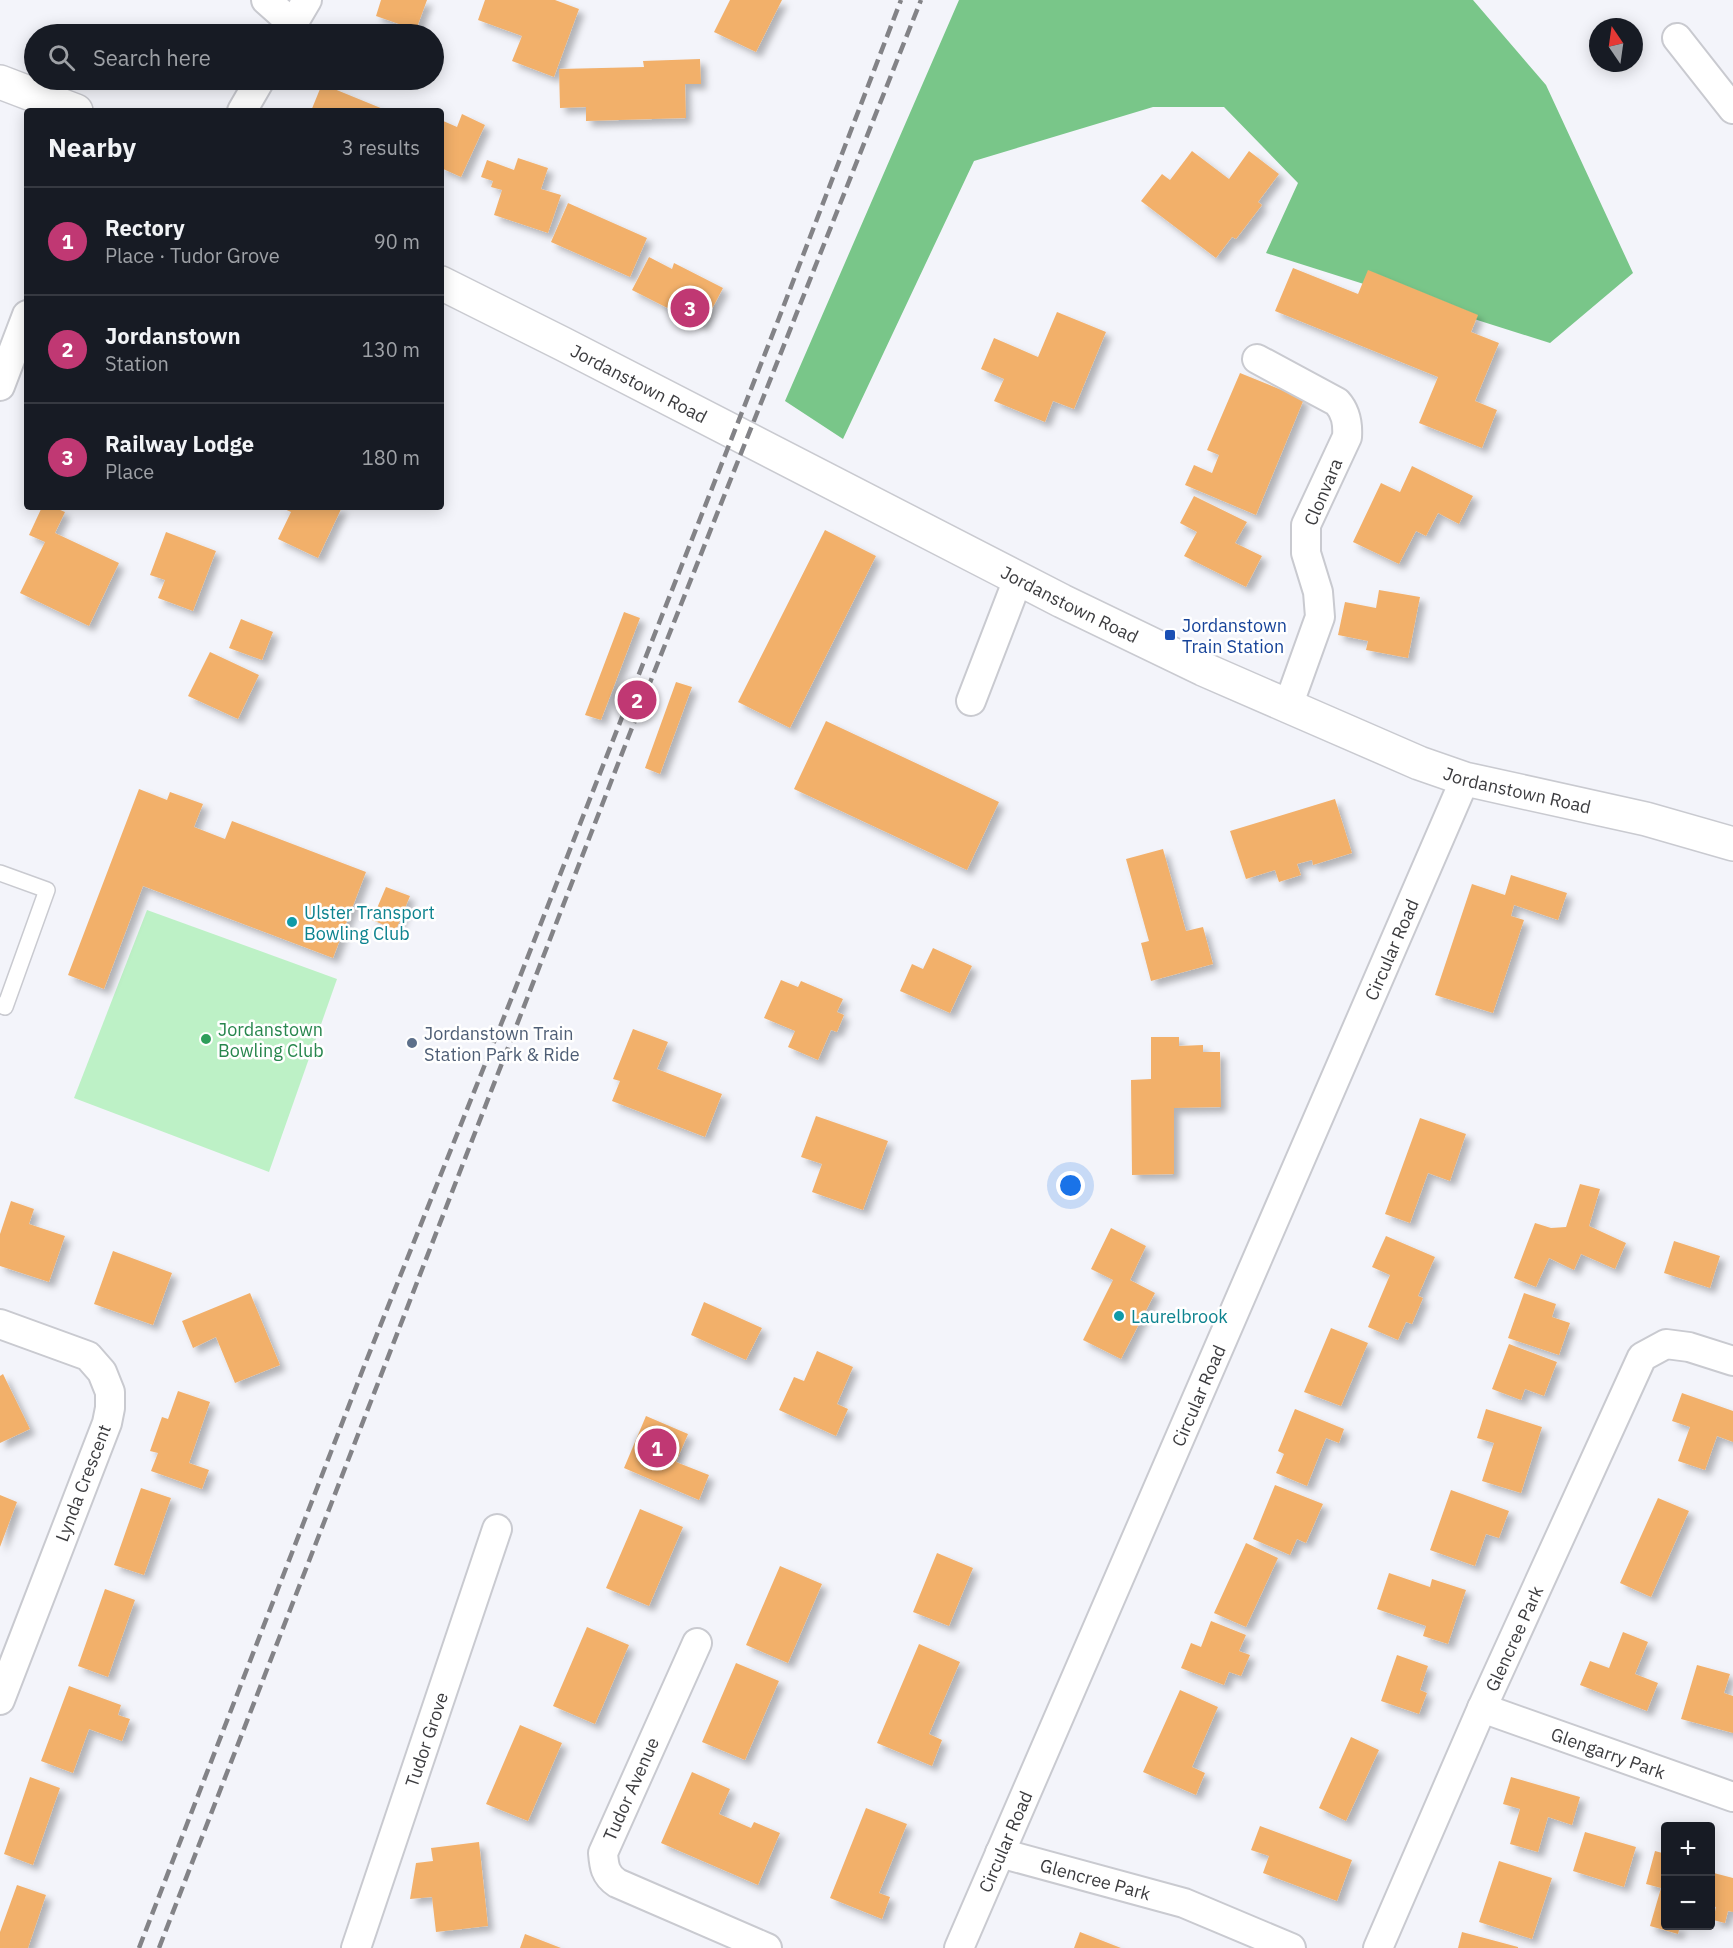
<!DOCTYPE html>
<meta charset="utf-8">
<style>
:root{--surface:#171b24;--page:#20242c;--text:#f1f3f6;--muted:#9ea1a6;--line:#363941;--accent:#c03873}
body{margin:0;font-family:"IBM Plex Sans",sans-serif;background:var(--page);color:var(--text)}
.controls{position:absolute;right:18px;bottom:18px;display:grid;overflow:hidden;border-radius:6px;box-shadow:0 3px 15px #0003}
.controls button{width:54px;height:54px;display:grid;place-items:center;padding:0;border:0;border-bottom:2px solid var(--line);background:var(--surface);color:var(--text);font:30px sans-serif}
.compass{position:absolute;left:1589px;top:18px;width:54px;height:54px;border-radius:50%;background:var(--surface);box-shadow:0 3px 15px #0003;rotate:347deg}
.you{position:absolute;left:1071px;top:1186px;width:21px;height:21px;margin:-15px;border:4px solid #fff;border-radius:50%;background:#1a73e8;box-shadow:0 0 0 9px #1a73e833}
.badge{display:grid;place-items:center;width:39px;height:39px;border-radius:50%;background:var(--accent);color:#fff;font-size:20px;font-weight:700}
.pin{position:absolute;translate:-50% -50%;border:3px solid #fff;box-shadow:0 2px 6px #0006}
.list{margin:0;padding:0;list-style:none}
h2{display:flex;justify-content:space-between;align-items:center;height:78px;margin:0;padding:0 24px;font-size:26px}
h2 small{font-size:20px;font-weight:400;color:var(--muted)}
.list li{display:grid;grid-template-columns:39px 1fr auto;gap:18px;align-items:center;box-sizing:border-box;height:108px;padding:0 24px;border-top:2px solid var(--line)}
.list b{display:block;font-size:22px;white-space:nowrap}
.list p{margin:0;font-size:20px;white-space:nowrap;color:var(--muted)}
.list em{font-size:20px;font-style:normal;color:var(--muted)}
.icon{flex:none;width:33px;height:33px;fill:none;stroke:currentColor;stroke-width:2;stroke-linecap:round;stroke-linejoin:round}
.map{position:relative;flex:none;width:1733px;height:1948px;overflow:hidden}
.search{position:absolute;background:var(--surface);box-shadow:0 3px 15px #0003;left:24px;top:24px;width:420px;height:66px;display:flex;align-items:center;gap:15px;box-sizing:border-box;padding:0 21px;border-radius:33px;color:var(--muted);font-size:22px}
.panel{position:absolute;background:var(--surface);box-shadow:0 3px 15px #0003;left:24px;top:108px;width:420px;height:402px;border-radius:6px}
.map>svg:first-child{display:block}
</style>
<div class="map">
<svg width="1733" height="1948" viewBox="0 0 1733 1948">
<defs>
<filter id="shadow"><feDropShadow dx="5.5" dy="5.5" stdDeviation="3" flood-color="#0004"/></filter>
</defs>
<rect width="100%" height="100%" fill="#f3f4fa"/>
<path fill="#bdf1c6" d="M 147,910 L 337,979 L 269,1172 L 74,1098 Z"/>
<path fill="#79c689" d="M 959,0 L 1473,0 L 1546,85 L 1633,273 L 1550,343 L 1266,253 L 1298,183 L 1224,107 L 1153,107 L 974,161 L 843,439 L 785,401 Z"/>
<path fill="#f2b06b" filter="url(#shadow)" d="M 381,0 L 427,0 L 416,30 L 376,16 Z
M 485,0 L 555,0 L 579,9 L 554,77 L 512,61 L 522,36 L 478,20 Z
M 730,0 L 782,0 L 756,52 L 714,32 Z
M 700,59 L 701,84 L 685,84 L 686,118 L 586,121 L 586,107 L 560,108 L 559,69 L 644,67 L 643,61 Z
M 322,84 L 388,111 L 311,111 Z
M 462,114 L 485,125 L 461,177 L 441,168 L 441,120 L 457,127 Z
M 1192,151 L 1229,179 L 1249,151 L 1279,174 L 1258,202 L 1262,205 L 1236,239 L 1232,237 L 1216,258 L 1141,201 L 1162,174 L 1170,180 Z
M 518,158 L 548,168 L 541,189 L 561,195 L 548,233 L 494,215 L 502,190 L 491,187 L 493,181 L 481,177 L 487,160 L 514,170 Z
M 568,203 L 647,238 L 630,277 L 551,242 Z
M 649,257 L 672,269 L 674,263 L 723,288 L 703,326 L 632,290 Z
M 1293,268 L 1358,294 L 1368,270 L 1478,315 L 1471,332 L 1499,343 L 1475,401 L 1497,410 L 1482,448 L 1419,423 L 1438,377 L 1275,311 Z
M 1057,312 L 1106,332 L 1074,409 L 1053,401 L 1045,422 L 994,401 L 1004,379 L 981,369 L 994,338 L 1038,357 Z
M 1240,373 L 1304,399 L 1256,515 L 1185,485 L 1194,465 L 1212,473 L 1219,455 L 1207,450 Z
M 1412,466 L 1473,496 L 1459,524 L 1438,513 L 1426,536 L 1416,531 L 1399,564 L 1353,542 L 1381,483 L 1400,492 Z
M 1194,496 L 1247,522 L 1235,543 L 1262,556 L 1246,587 L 1184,556 L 1197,532 L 1180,523 Z
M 42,507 L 53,507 L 65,512 L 55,533 L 119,563 L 89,626 L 20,593 L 45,542 L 29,535 Z
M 280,507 L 342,507 L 318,558 L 278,539 L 291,512 Z
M 825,530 L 876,556 L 790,728 L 738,702 Z
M 166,532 L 216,551 L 193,611 L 158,598 L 165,580 L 150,575 Z
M 1379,590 L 1420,597 L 1408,658 L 1366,650 L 1368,641 L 1338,635 L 1345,602 L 1376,608 Z
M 624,612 L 640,618 L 601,720 L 585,715 Z
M 241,619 L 273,632 L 262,660 L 229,648 Z
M 210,652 L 259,675 L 238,719 L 188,696 Z
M 676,682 L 692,687 L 660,774 L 645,768 Z
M 826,721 L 999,802 L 967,870 L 794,789 Z
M 139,789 L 167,800 L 170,792 L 203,804 L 194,827 L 225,839 L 232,821 L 366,872 L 333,958 L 143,886 L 104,989 L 68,975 Z
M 1335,799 L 1352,853 L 1313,865 L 1312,860 L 1297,864 L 1301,875 L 1279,882 L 1275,870 L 1246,879 L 1230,831 Z
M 1163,849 L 1186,931 L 1203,927 L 1213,964 L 1151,981 L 1141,943 L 1149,941 L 1126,859 Z
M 1511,875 L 1567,893 L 1558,920 L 1514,905 L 1511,916 L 1524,920 L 1493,1013 L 1435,995 L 1472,884 L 1505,895 Z
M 386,887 L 410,896 L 396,930 L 372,920 Z
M 933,948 L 972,966 L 950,1013 L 900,991 L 912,964 L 923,969 Z
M 781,980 L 798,987 L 801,981 L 843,999 L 837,1012 L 844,1015 L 837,1032 L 831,1030 L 818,1060 L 788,1047 L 795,1031 L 764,1018 Z
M 633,1029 L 668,1042 L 657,1069 L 722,1094 L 705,1137 L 612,1101 L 620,1081 L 613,1079 Z
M 1151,1037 L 1179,1037 L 1179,1046 L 1203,1045 L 1203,1052 L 1220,1052 L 1221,1107 L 1174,1108 L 1174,1174 L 1132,1175 L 1131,1080 L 1151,1079 Z
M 816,1116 L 888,1141 L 863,1210 L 812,1192 L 822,1164 L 801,1157 Z
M 1420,1118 L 1466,1134 L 1450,1181 L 1428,1173 L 1410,1223 L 1385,1214 Z
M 1580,1184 L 1600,1189 L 1589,1226 L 1626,1243 L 1615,1269 L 1581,1254 L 1574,1270 L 1549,1258 L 1536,1287 L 1514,1278 L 1535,1223 L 1551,1228 L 1566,1227 Z
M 11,1201 L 34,1209 L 29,1224 L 65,1236 L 49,1282 L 0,1266 L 0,1234 Z
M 1111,1228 L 1146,1246 L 1130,1280 L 1155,1293 L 1121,1359 L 1083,1340 L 1113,1280 L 1091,1269 Z
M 1386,1236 L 1435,1257 L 1418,1296 L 1423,1298 L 1412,1324 L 1406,1322 L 1398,1340 L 1368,1327 L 1390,1275 L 1372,1267 Z
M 1674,1241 L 1720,1256 L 1710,1288 L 1664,1273 Z
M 113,1251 L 172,1273 L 153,1325 L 94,1304 Z
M 250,1293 L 280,1365 L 235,1383 L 216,1337 L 193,1348 L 182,1321 Z
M 1524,1293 L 1556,1304 L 1552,1317 L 1570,1323 L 1559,1355 L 1508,1338 Z
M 704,1302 L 762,1328 L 746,1360 L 691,1335 Z
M 1331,1328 L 1368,1343 L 1341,1406 L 1304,1392 Z
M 1509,1344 L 1557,1362 L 1544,1396 L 1525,1389 L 1521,1400 L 1492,1389 Z
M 817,1351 L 853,1367 L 837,1404 L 848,1409 L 836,1436 L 779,1410 L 794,1377 L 804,1381 Z
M 3,1374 L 30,1429 L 0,1443 L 0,1376 Z
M 178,1391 L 210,1402 L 189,1463 L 209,1470 L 202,1489 L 151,1471 L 158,1453 L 150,1451 L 162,1417 L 168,1419 Z
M 1682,1393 L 1733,1411 L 1733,1442 L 1717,1436 L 1705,1470 L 1678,1461 L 1690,1427 L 1672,1421 Z
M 1295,1409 L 1344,1429 L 1339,1443 L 1326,1438 L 1307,1486 L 1276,1473 L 1284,1454 L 1278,1451 Z
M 1486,1409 L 1542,1427 L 1521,1493 L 1482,1481 L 1494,1443 L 1477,1438 Z
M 646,1416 L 688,1434 L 676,1462 L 709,1475 L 699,1500 L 624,1468 Z
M 1275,1485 L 1323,1504 L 1306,1543 L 1297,1539 L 1290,1555 L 1253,1539 Z
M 141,1488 L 171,1498 L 144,1575 L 114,1565 Z
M 1451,1490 L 1509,1511 L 1499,1538 L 1486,1534 L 1475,1566 L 1430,1550 Z
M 0,1495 L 17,1502 L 0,1547 Z
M 1658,1498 L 1689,1511 L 1651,1597 L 1620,1583 Z
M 640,1509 L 683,1527 L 649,1606 L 606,1588 Z
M 1246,1543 L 1278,1558 L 1246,1627 L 1214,1613 Z
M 937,1553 L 973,1568 L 949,1626 L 913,1612 Z
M 780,1566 L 822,1584 L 788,1663 L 746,1645 Z
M 1389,1573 L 1430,1587 L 1432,1579 L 1466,1590 L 1448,1644 L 1423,1636 L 1426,1626 L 1377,1609 Z
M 105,1589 L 135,1600 L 108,1677 L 78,1666 Z
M 1211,1621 L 1246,1635 L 1239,1651 L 1250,1655 L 1241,1676 L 1229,1672 L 1224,1685 L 1181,1668 L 1191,1643 L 1201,1647 Z
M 587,1627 L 629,1645 L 595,1724 L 553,1706 Z
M 1623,1632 L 1648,1642 L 1635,1674 L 1658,1683 L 1647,1711 L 1580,1685 L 1590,1661 L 1609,1668 Z
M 919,1644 L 960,1662 L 929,1734 L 942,1740 L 932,1766 L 877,1743 Z
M 1397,1655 L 1428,1666 L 1420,1690 L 1427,1693 L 1419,1714 L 1381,1701 Z
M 736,1663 L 779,1681 L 745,1760 L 702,1742 Z
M 1697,1665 L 1730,1674 L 1724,1693 L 1733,1696 L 1733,1733 L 1681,1719 Z
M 69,1686 L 121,1705 L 118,1715 L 130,1719 L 122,1741 L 89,1729 L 73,1773 L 41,1761 Z
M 1180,1690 L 1218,1707 L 1192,1767 L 1205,1773 L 1196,1795 L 1143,1772 Z
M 520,1725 L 562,1743 L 528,1821 L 486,1804 Z
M 1351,1737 L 1379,1750 L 1346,1821 L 1319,1808 Z
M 692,1772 L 730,1789 L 719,1814 L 751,1828 L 754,1822 L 780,1833 L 758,1885 L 661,1843 Z
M 30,1777 L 60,1788 L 33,1865 L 4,1854 Z
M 1511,1777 L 1580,1797 L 1572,1825 L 1548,1817 L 1538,1852 L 1510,1844 L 1520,1809 L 1503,1804 Z
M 866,1808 L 907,1824 L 879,1893 L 890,1897 L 882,1919 L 830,1898 Z
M 1260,1826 L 1352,1860 L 1337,1901 L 1263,1873 L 1269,1856 L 1251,1850 Z
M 1585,1832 L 1636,1847 L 1624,1887 L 1573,1871 Z
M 479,1842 L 488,1926 L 436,1932 L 432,1897 L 410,1899 L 416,1863 L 433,1861 L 431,1848 Z
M 1655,1851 L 1666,1854 L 1666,1926 L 1680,1926 L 1678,1934 L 1650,1926 L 1661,1888 L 1646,1884 Z
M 1499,1861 L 1552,1878 L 1532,1939 L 1479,1922 Z
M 1710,1872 L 1733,1878 L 1733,1912 L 1728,1911 L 1725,1923 L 1713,1920 L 1716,1907 L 1710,1905 Z
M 17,1885 L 46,1895 L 28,1948 L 0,1948 L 0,1932 Z
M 1080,1932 L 1121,1948 L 1074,1948 Z
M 1462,1932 L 1518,1947 L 1518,1948 L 1458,1948 Z
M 525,1934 L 561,1948 L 520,1948 Z"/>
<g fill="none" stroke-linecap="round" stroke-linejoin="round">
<defs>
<path id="service" d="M 0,873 L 47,890 L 5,1007 L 0,1005"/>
<g id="minor">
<path d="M 266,0 L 293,24"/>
<path d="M 287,34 L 307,0"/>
<path d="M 1677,38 L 1733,109"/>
<path d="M 242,111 L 260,80"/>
<path d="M 1257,359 L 1337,402 C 1346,412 1348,423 1347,437 L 1306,525 L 1306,553 L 1318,592 L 1320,617 L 1288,706"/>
<path d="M 0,386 L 27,315"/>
<path d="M 971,701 L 1018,579"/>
<path d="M 0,1324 L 88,1356 L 102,1372 L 110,1392 L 110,1408 L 107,1423 L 0,1700"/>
<path d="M 697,1643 L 603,1853 C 604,1866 605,1875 617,1883 L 767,1948"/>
<path id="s1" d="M 1482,1708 L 1733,1797"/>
<path id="s2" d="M 1000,1853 L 1184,1903 L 1291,1948"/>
<path id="s3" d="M 356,1948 L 497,1529"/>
<path id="s4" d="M 959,1948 L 1465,779"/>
<path id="s5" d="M 1378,1948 L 1482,1708 L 1642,1357 L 1666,1344 L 1689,1347 L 1733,1361"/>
</g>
<g id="tertiary">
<path d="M 0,82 L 76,111"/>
<path id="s6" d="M 441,283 L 563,344 L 1062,601 L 1203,669 L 1288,706 L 1419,763 L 1465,779 L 1646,819 L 1733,844"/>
</g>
</defs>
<use href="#service" stroke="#c9cad0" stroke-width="18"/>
<use href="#minor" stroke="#c9cad0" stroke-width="32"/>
<use href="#tertiary" stroke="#c9cad0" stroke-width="36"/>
<use href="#service" stroke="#fff" stroke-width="15"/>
<use href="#minor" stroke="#fff" stroke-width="28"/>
<use href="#tertiary" stroke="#fff" stroke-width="33"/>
<path stroke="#838387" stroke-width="4.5" stroke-dasharray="12 6" stroke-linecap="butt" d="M 139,1948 L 365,1364 L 512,997 L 779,318 L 901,0
M 159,1948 L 628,738 L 921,0"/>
</g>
<rect fill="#1a4fb4" stroke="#fff" stroke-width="2" x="1164" y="629" width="12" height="12" rx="3"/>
<g fill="#0f9aa8" stroke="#fff" stroke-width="2">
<circle cx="292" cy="922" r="6"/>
<circle cx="1119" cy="1316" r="6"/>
</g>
<circle fill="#2e9e5b" stroke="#fff" stroke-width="2" cx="206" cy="1039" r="6"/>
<circle fill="#5c6f8a" stroke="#fff" stroke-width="2" cx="412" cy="1043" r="6"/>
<g text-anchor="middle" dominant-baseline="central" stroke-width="5" stroke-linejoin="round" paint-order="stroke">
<g font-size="18" fill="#3c3c3f" stroke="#fff">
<text stroke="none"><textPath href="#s6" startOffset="222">Jordanstown Road</textPath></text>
<text transform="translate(1323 492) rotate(-67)">Clonvara</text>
<text stroke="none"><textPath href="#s6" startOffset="706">Jordanstown Road</textPath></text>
<text stroke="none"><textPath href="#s6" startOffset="1192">Jordanstown Road</textPath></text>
<text stroke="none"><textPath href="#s4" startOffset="1088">Circular Road</textPath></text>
<text stroke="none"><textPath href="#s4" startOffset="602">Circular Road</textPath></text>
<text transform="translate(83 1483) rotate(-69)">Lynda Crescent</text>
<text stroke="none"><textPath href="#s5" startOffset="338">Glencree Park</textPath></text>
<text stroke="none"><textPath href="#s3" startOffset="220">Tudor Grove</textPath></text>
<text stroke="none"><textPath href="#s1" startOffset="134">Glengarry Park</textPath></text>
<text transform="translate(631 1789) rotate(-66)">Tudor Avenue</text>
<text stroke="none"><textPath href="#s4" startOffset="116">Circular Road</textPath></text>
<text stroke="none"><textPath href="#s2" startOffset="99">Glencree Park</textPath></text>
</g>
<g font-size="18" fill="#164399" stroke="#fff" text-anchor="start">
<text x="1182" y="625">Jordanstown<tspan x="1182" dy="21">Train Station</tspan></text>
</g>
<g font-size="18" fill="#0d838f" stroke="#fff" text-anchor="start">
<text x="304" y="912">Ulster Transport<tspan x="304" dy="21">Bowling Club</tspan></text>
<text x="1131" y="1316">Laurelbrook</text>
</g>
<g font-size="18" fill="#27864d" stroke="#fff" text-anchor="start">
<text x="218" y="1029">Jordanstown<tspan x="218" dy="21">Bowling Club</tspan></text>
</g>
<g font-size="18" fill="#4e5e75" stroke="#fff" text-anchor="start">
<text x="424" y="1033">Jordanstown Train<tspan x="424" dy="21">Station Park &amp; Ride</tspan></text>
</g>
</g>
</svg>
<div class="controls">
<button>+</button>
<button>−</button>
</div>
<svg class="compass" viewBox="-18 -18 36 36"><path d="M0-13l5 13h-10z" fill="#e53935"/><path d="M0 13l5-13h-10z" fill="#9ea1a6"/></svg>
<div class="you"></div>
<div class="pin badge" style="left:657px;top:1448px">1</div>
<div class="pin badge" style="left:637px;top:700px">2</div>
<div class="pin badge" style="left:690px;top:308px">3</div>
<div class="search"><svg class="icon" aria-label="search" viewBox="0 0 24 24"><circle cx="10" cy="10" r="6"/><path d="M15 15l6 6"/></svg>Search here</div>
<section class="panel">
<h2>Nearby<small>3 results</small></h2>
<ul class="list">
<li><span class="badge">1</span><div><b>Rectory</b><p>Place · Tudor Grove</p></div><em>90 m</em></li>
<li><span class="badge">2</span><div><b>Jordanstown</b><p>Station</p></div><em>130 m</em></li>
<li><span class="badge">3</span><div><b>Railway Lodge</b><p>Place</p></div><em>180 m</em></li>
</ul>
</section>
</div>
